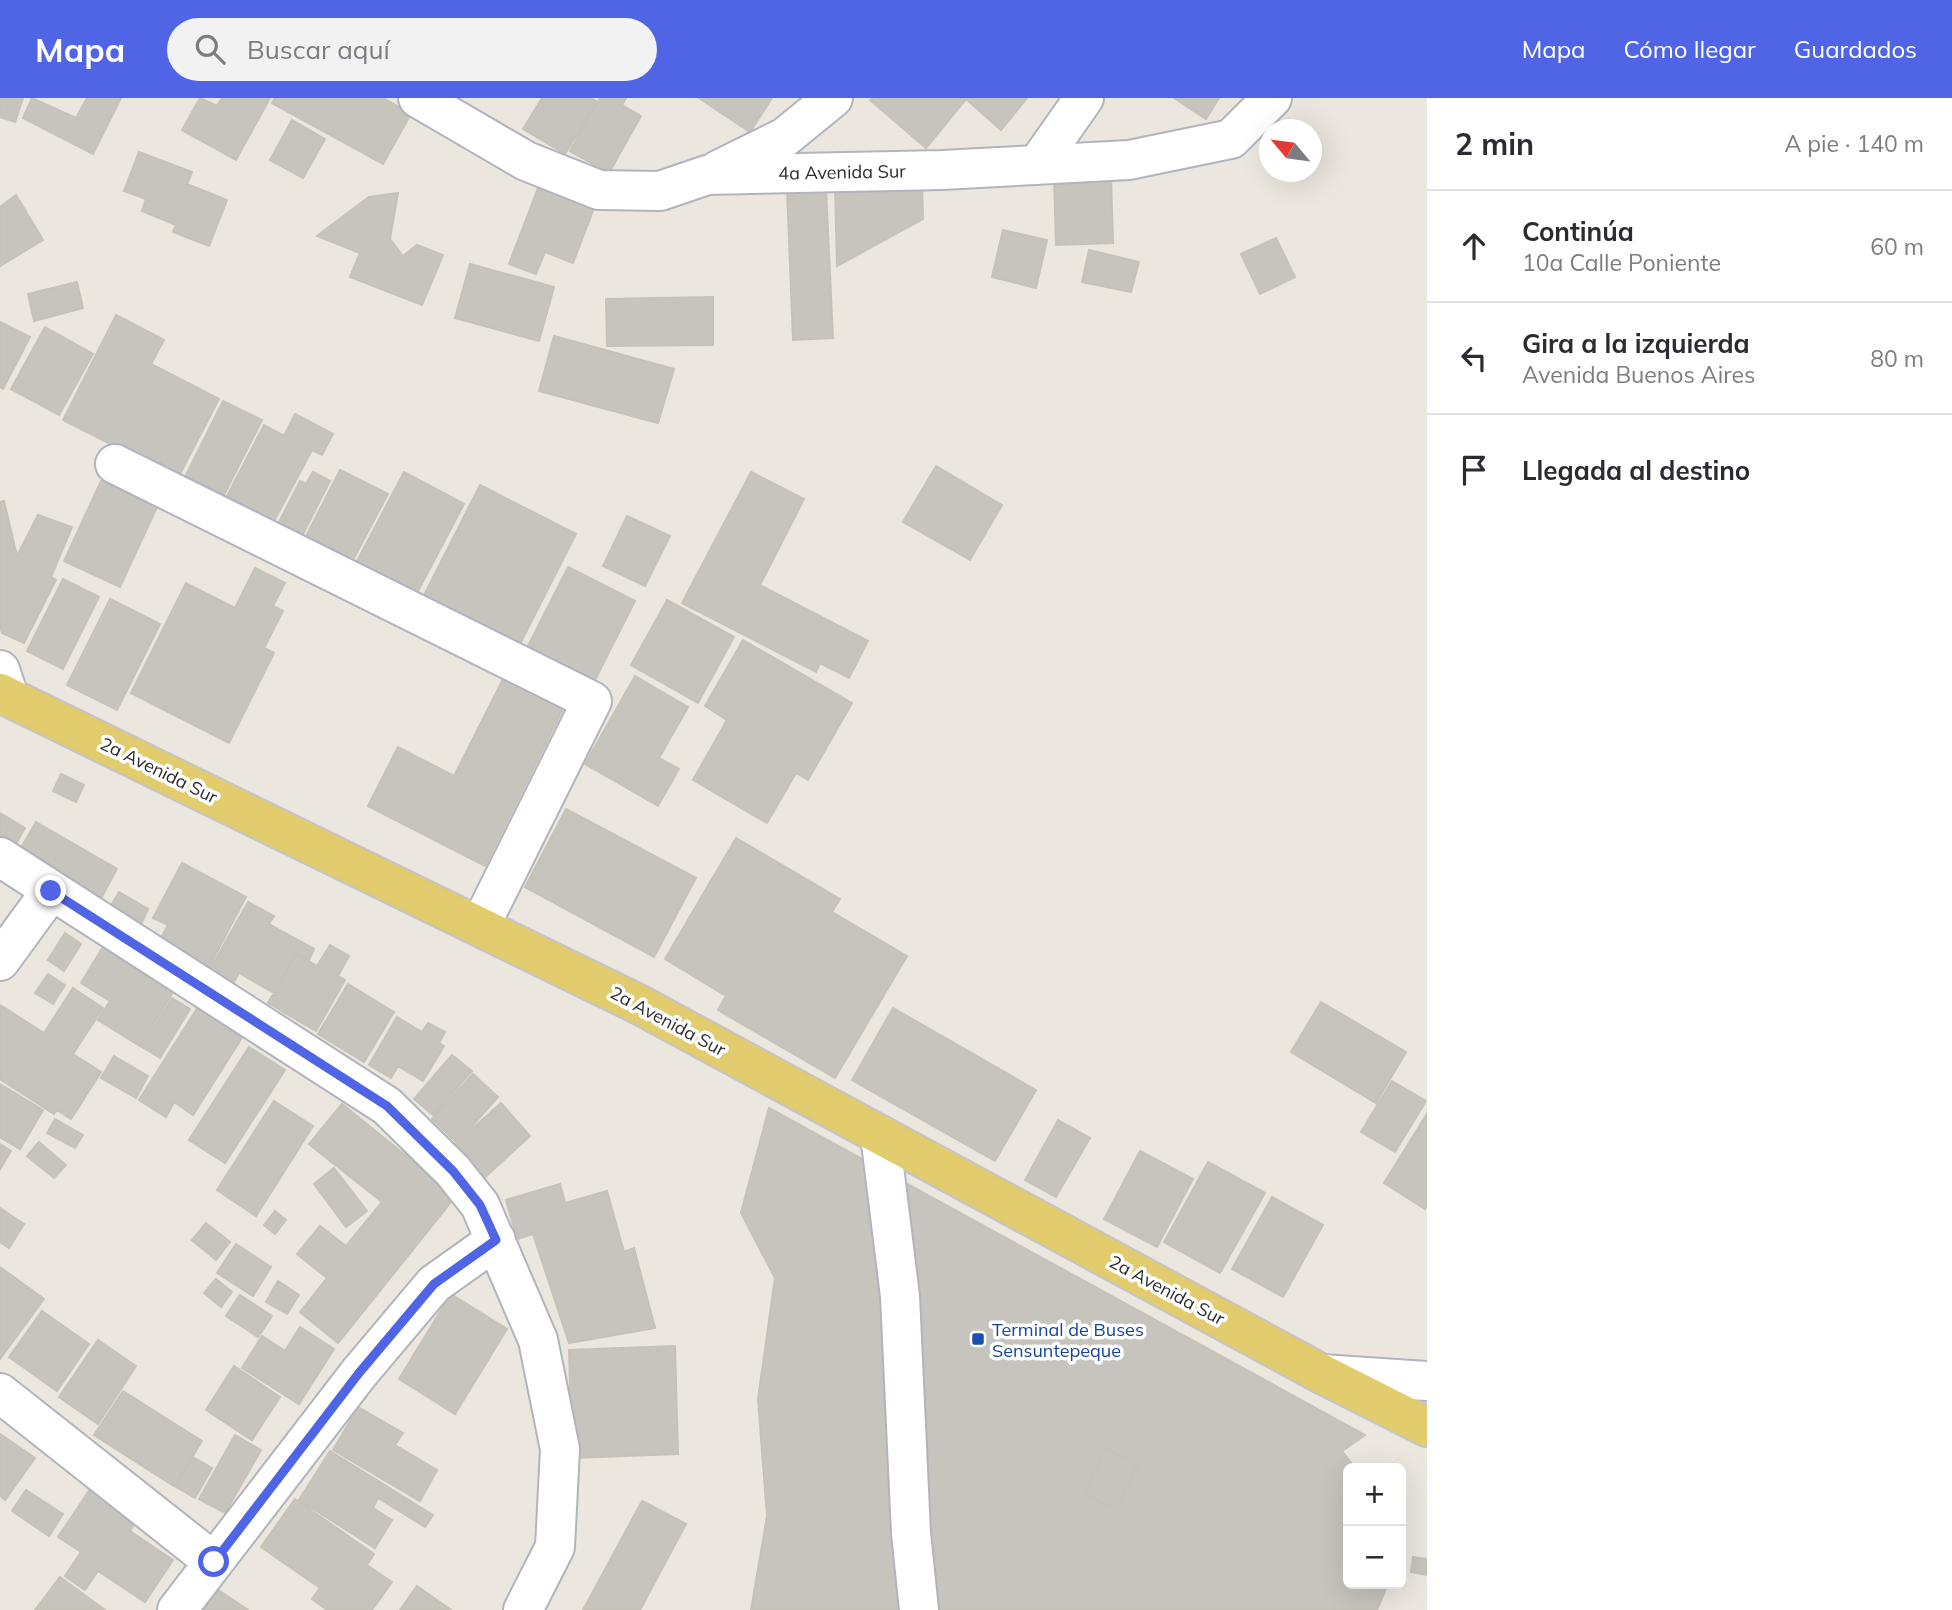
<!DOCTYPE html>
<html lang="es">
<meta charset="utf-8">
<style>
:root{--surface:#fff;--page:#f2f2f3;--text:#2b2b33;--muted:#7c7c81;--line:#e1e1e2;--accent:#5065e6}
body{margin:0;font-family:Mulish,sans-serif;background:var(--page);color:var(--text)}
.controls{position:absolute;right:21px;bottom:21px;display:grid;overflow:hidden;border-radius:10px;box-shadow:0 7px 28px #0002}
.controls button{width:63px;height:63px;display:grid;place-items:center;padding:0;border:0;border-bottom:2px solid var(--line);background:var(--surface);color:var(--text);font:35px sans-serif}
.compass{position:absolute;left:1259px;top:21px;width:63px;height:63px;border-radius:50%;background:var(--surface);box-shadow:0 7px 28px #0002;rotate:299deg}
.stop{position:absolute;width:21px;height:21px;margin:-16px;border:5px solid #5065e6;border-radius:50%;background:#fff}
.stop.end{background:#5065e6;border-color:#fff;box-shadow:0 2px 7px #0008}
.list{margin:0;padding:0;list-style:none}
h2{display:flex;justify-content:space-between;align-items:center;height:91px;margin:0;padding:0 28px;font-size:30px}
h2 small{font-size:23px;font-weight:400;color:var(--muted)}
.list li{display:grid;grid-template-columns:46px 1fr auto;gap:21px;align-items:center;box-sizing:border-box;height:112px;padding:0 28px;border-top:2px solid var(--line)}
.list b{display:block;font-size:26px;white-space:nowrap}
.list p{margin:0;font-size:23px;white-space:nowrap;color:var(--muted)}
.list em{font-size:23px;font-style:normal;color:var(--muted)}
.icon{flex:none;width:38px;height:38px;fill:none;stroke:currentColor;stroke-width:2;stroke-linecap:round;stroke-linejoin:round}
.map{position:relative;flex:none;width:1427px;height:1512px;overflow:hidden}
header{display:flex;align-items:center;gap:42px;box-sizing:border-box;height:98px;padding:0 35px;background:var(--accent);color:#fff}
header strong{font-size:33px}
nav{display:flex;gap:38px;margin-inline-start:auto;font-size:24px}
.search{width:490px;height:63px;background:var(--page);display:flex;align-items:center;gap:18px;box-sizing:border-box;padding:0 24px;border-radius:38px;color:var(--muted);font-size:26px}
main{display:flex}
aside{flex:1;background:var(--surface)}
.map>svg:first-child{display:block}
</style>
<header>
<strong>Mapa</strong>
<div class="search"><svg class="icon" aria-label="search" viewBox="0 0 24 24"><circle cx="10" cy="10" r="6"/><path d="M15 15l6 6"/></svg>Buscar aquí</div>
<nav><a>Mapa</a><a>Cómo llegar</a><a>Guardados</a></nav>
</header>
<main>
<div class="map">
<svg width="1427" height="1512" viewBox="0 0 1427 1512">
<rect width="100%" height="100%" fill="#ebe6de"/>
<path fill="#c7c4bd" stroke="#c6c2b8" stroke-width="2" d="M 0,0 L 23,0 L 15,24 L 0,19 Z
M 32,0 L 76,20 L 87,0 L 121,0 L 93,56 L 23,20 Z
M 200,0 L 217,8 L 222,0 L 270,0 L 236,62 L 182,32 Z
M 275,0 L 383,0 L 411,16 L 383,66 L 272,5 Z
M 542,0 L 591,0 L 597,4 L 565,56 L 523,31 Z
M 600,0 L 626,0 L 622,7 L 641,18 L 609,75 L 570,53 Z
M 699,0 L 772,0 L 750,34 Z
M 872,0 L 1027,0 L 1001,32 L 966,1 L 926,50 L 870,2 Z
M 1174,0 L 1219,0 L 1206,21 Z
M 292,22 L 325,41 L 303,80 L 270,62 Z
M 139,54 L 192,74 L 187,86 L 227,102 L 209,148 L 173,134 L 176,127 L 142,113 L 146,101 L 124,93 Z
M 1111,77 L 1113,145 L 1056,147 L 1054,79 Z
M 922,88 L 923,121 L 837,168 L 835,90 Z
M 538,90 L 594,110 L 573,165 L 545,154 L 536,176 L 509,166 Z
M 826,90 L 833,240 L 793,242 L 787,91 Z
M 398,95 L 390,141 L 403,158 L 417,147 L 443,157 L 422,207 L 350,179 L 360,155 L 317,138 L 369,99 Z
M 16,97 L 43,142 L 0,168 L 0,109 Z
M 1003,132 L 1047,142 L 1036,190 L 992,179 Z
M 1276,140 L 1295,179 L 1260,196 L 1241,156 Z
M 1089,152 L 1139,164 L 1131,194 L 1082,184 Z
M 470,166 L 554,189 L 539,243 L 455,220 Z
M 77,184 L 83,210 L 34,223 L 28,196 Z
M 713,199 L 713,247 L 607,248 L 606,201 Z
M 116,217 L 164,242 L 151,266 L 219,301 L 178,380 L 63,322 Z
M 0,224 L 30,239 L 3,291 L 0,289 Z
M 45,229 L 93,256 L 59,317 L 11,291 Z
M 554,238 L 674,271 L 658,325 L 539,293 Z
M 223,303 L 262,322 L 221,403 L 183,383 Z
M 295,316 L 333,336 L 322,357 L 312,352 L 273,425 L 226,400 L 264,327 L 284,338 Z
M 936,368 L 1002,407 L 970,462 L 903,424 Z
M 340,372 L 388,396 L 353,462 L 306,438 Z
M 313,374 L 330,383 L 302,438 L 278,426 L 300,383 L 306,386 Z
M 404,374 L 464,406 L 416,497 L 356,465 Z
M 751,374 L 804,401 L 760,487 L 868,543 L 849,580 L 820,565 L 816,574 L 682,505 Z
M 101,383 L 157,409 L 120,489 L 64,463 Z
M 480,387 L 576,436 L 518,550 L 422,501 Z
M 4,403 L 17,458 L 38,417 L 72,429 L 51,479 L 56,482 L 24,545 L 2,535 L 0,528 L 0,404 Z
M 627,418 L 670,438 L 645,488 L 603,468 Z
M 568,469 L 635,503 L 593,586 L 526,552 Z
M 255,470 L 285,485 L 273,508 L 283,513 L 264,550 L 274,555 L 229,645 L 131,595 L 186,485 L 235,510 Z
M 63,481 L 99,499 L 63,571 L 27,553 Z
M 110,501 L 160,526 L 117,612 L 67,587 Z
M 667,502 L 734,539 L 698,605 L 631,567 Z
M 743,542 L 852,605 L 808,682 L 796,675 L 767,725 L 693,682 L 727,622 L 705,608 Z
M 505,577 L 565,607 L 485,768 L 368,708 L 398,649 L 454,678 Z
M 635,578 L 688,609 L 659,660 L 679,671 L 658,708 L 585,666 Z
M 61,676 L 84,687 L 76,704 L 53,693 Z
M 566,711 L 696,780 L 654,859 L 525,789 Z
M 0,715 L 25,730 L 15,747 L 0,737 Z
M 36,724 L 117,771 L 100,802 L 18,755 Z
M 736,740 L 840,801 L 832,814 L 907,858 L 835,980 L 718,912 L 726,898 L 665,861 Z
M 182,765 L 246,799 L 209,869 L 159,843 L 168,827 L 153,820 Z
M 119,794 L 148,811 L 142,824 L 112,806 Z
M 248,804 L 274,818 L 269,826 L 314,851 L 309,862 L 296,855 L 274,895 L 239,875 L 234,884 L 210,871 Z
M 65,835 L 81,846 L 64,873 L 48,862 Z
M 106,844 L 134,861 L 130,868 L 173,894 L 140,948 L 98,922 L 110,903 L 81,885 Z
M 330,847 L 349,858 L 338,878 L 345,882 L 316,933 L 268,905 L 297,856 L 317,868 Z
M 48,876 L 65,887 L 53,906 L 35,895 Z
M 348,886 L 394,914 L 364,964 L 318,936 Z
M 73,890 L 103,910 L 73,956 L 101,974 L 71,1021 L 57,1012 L 54,1016 L 0,981 L 0,907 L 44,935 Z
M 172,900 L 190,911 L 160,960 L 142,949 Z
M 1321,904 L 1406,954 L 1376,1005 L 1291,954 Z
M 198,909 L 243,938 L 193,1017 L 174,1004 L 166,1019 L 139,1002 Z
M 893,910 L 1036,992 L 995,1063 L 852,982 Z
M 397,919 L 422,934 L 428,925 L 445,934 L 439,945 L 444,948 L 423,983 L 398,968 L 391,980 L 369,967 Z
M 249,949 L 285,972 L 225,1065 L 189,1042 Z
M 452,957 L 472,973 L 433,1017 L 414,1001 Z
M 114,958 L 148,978 L 136,1000 L 101,980 Z
M 473,976 L 498,999 L 457,1045 L 432,1021 Z
M 1392,983 L 1426,1003 L 1395,1054 L 1361,1034 Z
M 0,986 L 43,1012 L 20,1051 L 0,1039 Z
M 274,1003 L 313,1028 L 256,1118 L 217,1092 Z
M 501,1005 L 530,1038 L 483,1081 L 453,1048 Z
M 342,1006 L 456,1098 L 338,1245 L 300,1214 L 327,1180 L 297,1156 L 320,1128 L 346,1148 L 382,1104 L 309,1046 Z
M 769,1010 L 1365,1337 L 1342,1353 L 1355,1370 L 1348,1370 L 1348,1486 L 1388,1486 L 1377,1512 L 751,1512 L 767,1418 L 758,1301 L 775,1180 L 741,1115 Z
M 1427,1016 L 1427,1108 L 1425,1111 L 1384,1085 Z
M 55,1021 L 83,1037 L 75,1050 L 47,1035 Z
M 1058,1022 L 1090,1040 L 1056,1099 L 1025,1082 Z
M 39,1044 L 66,1067 L 54,1080 L 27,1058 Z
M 0,1046 L 11,1053 L 0,1071 Z
M 1140,1053 L 1193,1081 L 1157,1149 L 1104,1121 Z
M 1208,1064 L 1265,1095 L 1220,1175 L 1164,1144 Z
M 334,1070 L 367,1113 L 346,1129 L 314,1086 Z
M 560,1086 L 565,1105 L 607,1093 L 624,1154 L 634,1150 L 655,1230 L 569,1245 L 533,1136 L 517,1141 L 506,1102 Z
M 1272,1099 L 1323,1127 L 1283,1199 L 1232,1171 Z
M 0,1110 L 24,1126 L 9,1150 L 0,1144 Z
M 275,1113 L 286,1122 L 275,1136 L 264,1127 Z
M 206,1125 L 230,1144 L 216,1162 L 192,1142 Z
M 236,1146 L 271,1169 L 253,1198 L 217,1175 Z
M 0,1169 L 44,1201 L 0,1261 Z
M 216,1181 L 232,1194 L 221,1209 L 204,1195 Z
M 278,1183 L 299,1197 L 287,1216 L 266,1204 Z
M 451,1196 L 507,1231 L 455,1316 L 399,1281 Z
M 240,1197 L 272,1218 L 258,1239 L 226,1218 Z
M 42,1213 L 89,1246 L 57,1293 L 9,1259 Z
M 300,1229 L 334,1251 L 299,1306 L 242,1270 L 262,1238 L 285,1253 Z
M 98,1242 L 136,1268 L 98,1326 L 59,1299 Z
M 675,1248 L 678,1356 L 572,1360 L 569,1252 Z
M 234,1268 L 280,1299 L 252,1342 L 206,1312 Z
M 123,1293 L 202,1343 L 174,1388 L 94,1337 Z
M 358,1309 L 403,1335 L 395,1347 L 437,1372 L 420,1403 L 333,1352 Z
M 0,1336 L 35,1360 L 5,1402 L 0,1398 Z
M 235,1337 L 261,1352 L 225,1415 L 199,1401 Z
M 1106,1351 L 1138,1366 L 1116,1411 L 1084,1396 Z
M 330,1353 L 433,1417 L 425,1429 L 378,1400 L 373,1410 L 392,1422 L 375,1450 L 299,1402 Z
M 193,1359 L 212,1370 L 195,1400 L 176,1389 Z
M 91,1390 L 137,1421 L 130,1433 L 173,1462 L 145,1504 L 98,1473 L 85,1492 L 65,1478 L 81,1454 L 58,1439 Z
M 26,1392 L 63,1416 L 49,1438 L 12,1413 Z
M 295,1401 L 374,1456 L 367,1467 L 392,1484 L 372,1512 L 327,1512 L 312,1501 L 320,1490 L 261,1449 Z
M 642,1403 L 686,1426 L 640,1512 L 583,1512 Z
M 1413,1459 L 1427,1461 L 1427,1477 L 1411,1474 Z
M 60,1479 L 105,1512 L 35,1512 Z
M 417,1488 L 451,1512 L 400,1512 Z
M 217,1491 L 248,1512 L 203,1512 Z"/>
<g fill="none" stroke-linecap="round" stroke-linejoin="round">
<defs>
<path id="minor" d="M 418,0 L 526,63 L 599,92 L 660,93 L 707,77 L 942,72 L 1129,62 L 1231,41 L 1272,0
M 1037,67 L 1084,0
M 718,72 L 785,39 L 833,0
M 115,366 L 592,603 L 480,828
M 0,572 L 9,599
M 0,759 L 387,1008 L 453,1073 L 480,1107 L 538,1242 L 560,1351 L 555,1449 L 523,1512
M 0,863 L 51,793
M 880,1037 L 900,1198 L 911,1435 L 919,1512
M 1322,1276 L 1427,1283
M 0,1295 L 214,1464
M 177,1512 L 359,1275 L 434,1186 L 496,1142"/>
<path id="major" d="M 0,595 L 640,907 L 1322,1276 L 1427,1329"/>
</defs>
<use href="#minor" stroke="#b2b4bd" stroke-width="42"/>
<use href="#major" stroke="#c4c4c4" stroke-width="42"/>
<use href="#minor" stroke="#fff" stroke-width="38"/>
<use href="#major" stroke="#e2cc6d" stroke-width="38"/>
</g>
<g fill="none" stroke-linecap="round" stroke-linejoin="round">
<path stroke="#5065e6" stroke-width="9" d="M 51,793 L 387,1008 L 453,1073 L 480,1107 L 496,1142 L 434,1186 L 359,1275 L 214,1464"/>
</g>
<rect fill="#1a4fb4" stroke="#fff" stroke-width="2.5" x="971" y="1234" width="14" height="14" rx="3.5"/>
<g text-anchor="middle" dominant-baseline="central" stroke-width="7" stroke-linejoin="round" paint-order="stroke">
<g font-size="18" fill="#2b2b2b" stroke="#fff">
<text transform="translate(842 74) rotate(-1)">4a Avenida Sur</text>
<text transform="translate(159 672) rotate(26)">2a Avenida Sur</text>
<text transform="translate(668 923) rotate(28)">2a Avenida Sur</text>
<text transform="translate(1167 1192) rotate(28)">2a Avenida Sur</text>
</g>
<g font-size="18" fill="#164399" stroke="#fff" text-anchor="start">
<text x="992" y="1231">Terminal de Buses<tspan x="992" dy="21">Sensuntepeque</tspan></text>
</g>
</g>
</svg>
<div class="controls">
<button>+</button>
<button>−</button>
</div>
<svg class="compass" viewBox="-18 -18 36 36"><path d="M0-13l5 13h-10z" fill="#e53935"/><path d="M0 13l5-13h-10z" fill="#7c7c81"/></svg>
<div class="stop" style="left:214px;top:1464px"></div>
<div class="stop end" style="left:51px;top:793px"></div>
</div>
<aside>
<h2>2 min<small>A pie · 140 m</small></h2>
<ul class="list">
<li><svg class="icon" aria-label="ahead" viewBox="0 0 24 24"><path d="M12 20V5M6 11l6-6 6 6"/></svg><div><b>Continúa</b><p>10a Calle Poniente</p></div><em>60 m</em></li>
<li><svg class="icon" aria-label="left" viewBox="0 0 24 24"><path d="M17 20v-9H6M10 6l-5 5 5 5"/></svg><div><b>Gira a la izquierda</b><p>Avenida Buenos Aires</p></div><em>80 m</em></li>
<li><svg class="icon" aria-label="arrive" viewBox="0 0 24 24"><path d="M6 21V4h12l-3 4 3 4H6"/></svg><div><b>Llegada al destino</b></div></li>
</ul>
</aside>
</main>
